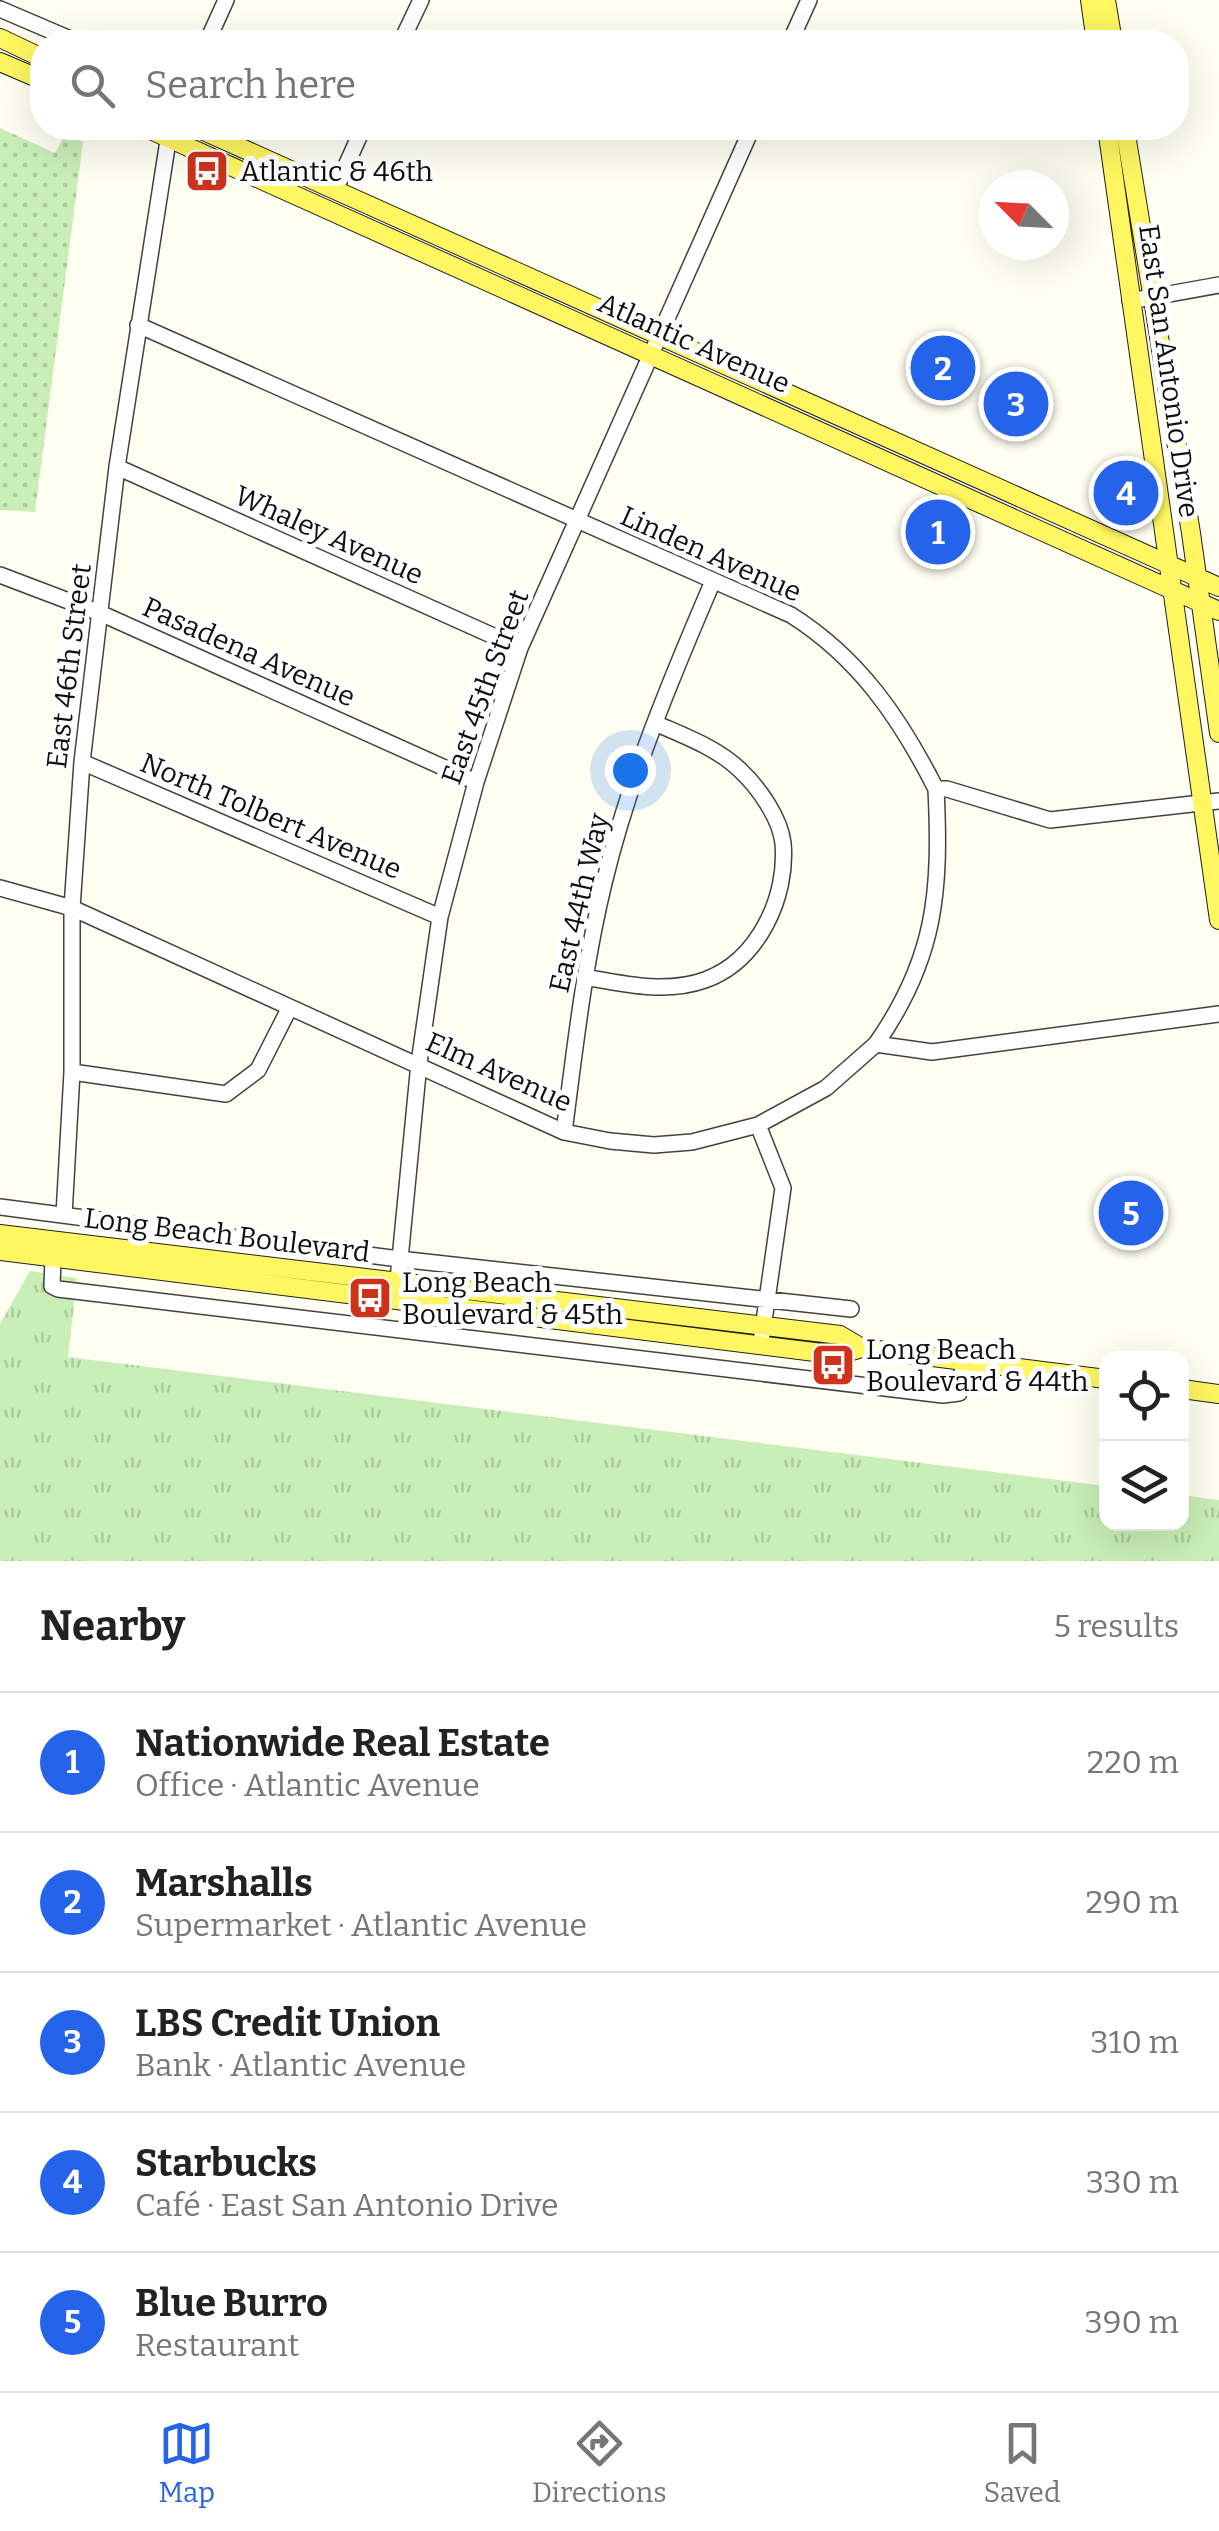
<!DOCTYPE html>
<meta charset="utf-8">
<style>
:root{--surface:#fff;--page:#f2f2f2;--text:#222;--muted:#767676;--line:#e0e0e0;--accent:#2563eb}
body{margin:0;font-family:Bitter,serif;background:var(--page);color:var(--text)}
.controls{position:absolute;right:30px;bottom:30px;display:grid;overflow:hidden;border-radius:20px;box-shadow:0 10px 40px #0002}
.controls button{width:90px;height:90px;display:grid;place-items:center;padding:0;border:0;border-bottom:2px solid var(--line);background:var(--surface);color:var(--text);font:50px sans-serif}
.compass{position:absolute;left:979px;top:170px;width:90px;height:90px;border-radius:50%;background:var(--surface);box-shadow:0 10px 40px #0002;rotate:294deg}
.you{position:absolute;left:630px;top:770px;width:35px;height:35px;margin:-25px;border:8px solid #fff;border-radius:50%;background:#1a73e8;box-shadow:0 0 0 15px #1a73e833}
.badge{display:grid;place-items:center;width:65px;height:65px;border-radius:50%;background:var(--accent);color:#fff;font-size:32px;font-weight:700}
.pin{position:absolute;translate:-50% -50%;border:5px solid #fff;box-shadow:0 2px 10px #0006}
.list{margin:0;padding:0;list-style:none}
h2{display:flex;justify-content:space-between;align-items:center;height:130px;margin:0;padding:0 40px;font-size:42px}
h2 small{font-size:32px;font-weight:400;color:var(--muted)}
.list li{display:grid;grid-template-columns:65px 1fr auto;gap:30px;align-items:center;box-sizing:border-box;height:140px;padding:0 40px;border-top:2px solid var(--line)}
.list b{display:block;font-size:38px;white-space:nowrap}
.list p{margin:0;font-size:32px;white-space:nowrap;color:var(--muted)}
.list em{font-size:32px;font-style:normal;color:var(--muted)}
.icon{flex:none;width:55px;height:55px;fill:none;stroke:currentColor;stroke-width:2;stroke-linecap:round;stroke-linejoin:round}
.map{position:relative;flex:none;width:1219px;height:1561px;overflow:hidden}
.search{position:absolute;background:var(--surface);box-shadow:0 10px 40px #0002;left:30px;right:30px;top:30px;height:110px;display:flex;align-items:center;gap:25px;box-sizing:border-box;padding:0 35px;border-radius:40px;color:var(--muted);font-size:38px}
.sheet{height:830px;background:var(--surface)}
nav{display:flex;justify-content:space-around;align-items:center;box-sizing:border-box;height:140px;border-top:2px solid var(--line);background:var(--surface);font-size:28px;color:var(--muted)}
nav a{display:grid;justify-items:center;gap:5px}
nav .on{color:var(--accent)}
.map>svg:first-child{display:block}
</style>
<div class="map">
<svg width="1219" height="1561" viewBox="0 0 1219 1561">
<defs>
<pattern id="grass-tufts" width="24" height="20" patternUnits="userSpaceOnUse" patternTransform="scale(2.5)"><rect width="24" height="20" fill="#c9eeb7"/><path d="M3 7l-1-3M5 7V3M7 7l1-3M15 17l-1-3M17 17v-4M19 17l1-3" fill="none" stroke="#abcb9c"/></pattern>
<pattern id="park-dots" width="8" height="8" patternUnits="userSpaceOnUse" patternTransform="scale(2.5)"><rect width="8" height="8" fill="#c9eeb7"/><path d="M2 2h.1M6 6h.1" fill="none" stroke="#abcb9c" stroke-width="1.8" stroke-linecap="round"/></pattern>
</defs>
<rect width="100%" height="100%" fill="#fffff1"/>
<path fill="url(#grass-tufts)" d="M 30,1271 L 77,1278 L 68,1357 L 1106,1486 L 1106,1524 L 1182,1524 L 1182,1495 L 1219,1500 L 1219,1561 L 0,1561 L 0,1324 Z"/>
<path fill="url(#park-dots)" d="M 0,128 L 55,153 L 63,138 L 67,135 L 83,142 L 35,512 L 0,510 Z"/>
<g fill="none" stroke-linecap="round" stroke-linejoin="round">
<defs>
<path id="minor" d="M 0,9 L 77,42
M 207,42 L 226,0
M 401,42 L 421,0
M 790,42 L 809,0
M 335,190 L 363,128
M 1130,301 L 1219,285
M 138,325 L 791,615 C 859,658 900,718 936,789 L 947,789 L 1050,820 L 1219,801
M 117,467 L 520,648
M 0,575 L 100,613 L 476,782
M 82,762 L 440,917
M 0,888 L 72,908 L 564,1132 L 610,1141 L 654,1145 L 692,1142 L 758,1125 L 826,1088 L 876,1044 L 932,1052 L 1219,1014
M 584,977 C 624,984 666,994 705,980 C 758,961 788,897 783,843 C 780,818 759,788 741,771 C 718,748 684,736 655,723
M 876,1044 C 936,958 941,891 936,789
M 72,1072 L 226,1094 L 258,1070 L 289,1009
M 758,1125 L 783,1188 L 762,1335
M 564,1132 C 575,1048 584,965 604,883 C 629,779 671,679 713,581
M 0,1207 L 399,1259 L 851,1309
M 64,1215 L 72,1072 L 72,908 L 82,762 L 117,467 L 170,128
M 53,1258 L 52,1286 L 58,1289 L 943,1395 L 959,1393 L 964,1359
M 397,1290 L 419,1063 L 440,917 L 476,782 L 520,648 L 752,128"/>
<path id="major" d="M 1090,0 L 1096,42
M 1106,0 L 1113,42
M 0,38 L 42,58
M 0,62 L 42,80
M 146,128 L 1219,611
M 197,128 L 1219,587
M 1107,128 L 1219,920
M 1125,128 L 1191,533 L 1219,733
M 0,1234 L 840,1335 L 862,1348
M 0,1251 L 839,1355 L 862,1348 L 1106,1379
M 1182,1389 L 1219,1394"/>
</defs>
<use href="#minor" stroke="#424242" stroke-width="18"/>
<use href="#major" stroke="#202020" stroke-width="20"/>
<use href="#minor" stroke="#fff" stroke-width="15"/>
<use href="#major" stroke="#fff661" stroke-width="18"/>
</g>
<defs>
<symbol id="bus-square" viewBox="-11 -11 22 22"><rect x="-9" y="-9" width="18" height="18" rx="4" fill="#cc331a" stroke="#fff"/><path d="M-5-6H5V4H4V6H2V4H-2V6H-4V4H-5ZM-3.5-4V0h7V-4ZM-3.5 1.2v1.5H-2V1.2ZM2 1.2v1.5H3.5V1.2Z" fill="#fff"/></symbol>
</defs>
<g fill-rule="evenodd">
<use href="#bus-square" x="182" y="146" width="50" height="50"/>
<use href="#bus-square" x="345" y="1273" width="50" height="50"/>
<use href="#bus-square" x="808" y="1340" width="50" height="50"/>
</g>
<g text-anchor="middle" dominant-baseline="central" stroke-width="10" stroke-linejoin="round" paint-order="stroke">
<g font-size="28" fill="#0f0f0f" stroke="#fff" text-anchor="start">
<text x="240" y="171">Atlantic &amp; 46th</text>
<text x="402" y="1282">Long Beach<tspan x="402" dy="32">Boulevard &amp; 45th</tspan></text>
<text x="866" y="1349">Long Beach<tspan x="866" dy="32">Boulevard &amp; 44th</tspan></text>
</g>
<g font-size="28" fill="#0f0f0f" stroke="#fff">
<text transform="translate(694 343) rotate(24)">Atlantic Avenue</text>
<text transform="translate(1169 371) rotate(82)">East San Antonio Drive</text>
<text transform="translate(329 535) rotate(24)">Whaley Avenue</text>
<text transform="translate(711 554) rotate(24)">Linden Avenue</text>
<text transform="translate(249 652) rotate(24)">Pasadena Avenue</text>
<text transform="translate(69 666) rotate(-83)">East 46th Street</text>
<text transform="translate(485 687) rotate(-70)">East 45th Street</text>
<text transform="translate(271 816) rotate(23)">North Tolbert Avenue</text>
<text transform="translate(579 903) rotate(-77)">East 44th Way</text>
<text transform="translate(499 1072) rotate(24)">Elm Avenue</text>
<text transform="translate(227 1235) rotate(7)">Long Beach Boulevard</text>
</g>
</g>
</svg>
<div class="controls">
<button><svg class="icon" aria-label="locate" viewBox="0 0 24 24"><circle cx="12" cy="12" r="6"/><path d="M12 2v4M12 18v4M2 12h4M18 12h4"/></svg></button>
<button><svg class="icon" aria-label="layers" viewBox="0 0 24 24"><path d="M12 4l9 5-9 5-9-5zM3 14l9 5 9-5"/></svg></button>
</div>
<svg class="compass" viewBox="-18 -18 36 36"><path d="M0-13l5 13h-10z" fill="#e53935"/><path d="M0 13l5-13h-10z" fill="#767676"/></svg>
<div class="you"></div>
<div class="pin badge" style="left:938px;top:532px">1</div>
<div class="pin badge" style="left:943px;top:368px">2</div>
<div class="pin badge" style="left:1016px;top:404px">3</div>
<div class="pin badge" style="left:1126px;top:493px">4</div>
<div class="pin badge" style="left:1131px;top:1213px">5</div>
<div class="search"><svg class="icon" aria-label="search" viewBox="0 0 24 24"><circle cx="10" cy="10" r="6"/><path d="M15 15l6 6"/></svg>Search here</div>
</div>
<section class="sheet">
<h2>Nearby<small>5 results</small></h2>
<ul class="list">
<li><span class="badge">1</span><div><b>Nationwide Real Estate</b><p>Office · Atlantic Avenue</p></div><em>220 m</em></li>
<li><span class="badge">2</span><div><b>Marshalls</b><p>Supermarket · Atlantic Avenue</p></div><em>290 m</em></li>
<li><span class="badge">3</span><div><b>LBS Credit Union</b><p>Bank · Atlantic Avenue</p></div><em>310 m</em></li>
<li><span class="badge">4</span><div><b>Starbucks</b><p>Café · East San Antonio Drive</p></div><em>330 m</em></li>
<li><span class="badge">5</span><div><b>Blue Burro</b><p>Restaurant</p></div><em>390 m</em></li>
</ul>
</section>
<nav>
<a class="on"><svg class="icon" aria-label="map" viewBox="0 0 24 24"><path d="M3 6l6-2 6 2 6-2v14l-6 2-6-2-6 2zM9 4v14M15 6v14"/></svg>Map</a>
<a><svg class="icon" aria-label="directions" viewBox="0 0 24 24"><path d="M12 3l9 9-9 9-9-9zM9 14v-3h6M13 9l2 2-2 2"/></svg>Directions</a>
<a><svg class="icon" aria-label="saved" viewBox="0 0 24 24"><path d="M7 4h10v16l-5-4-5 4z"/></svg>Saved</a>
</nav>
